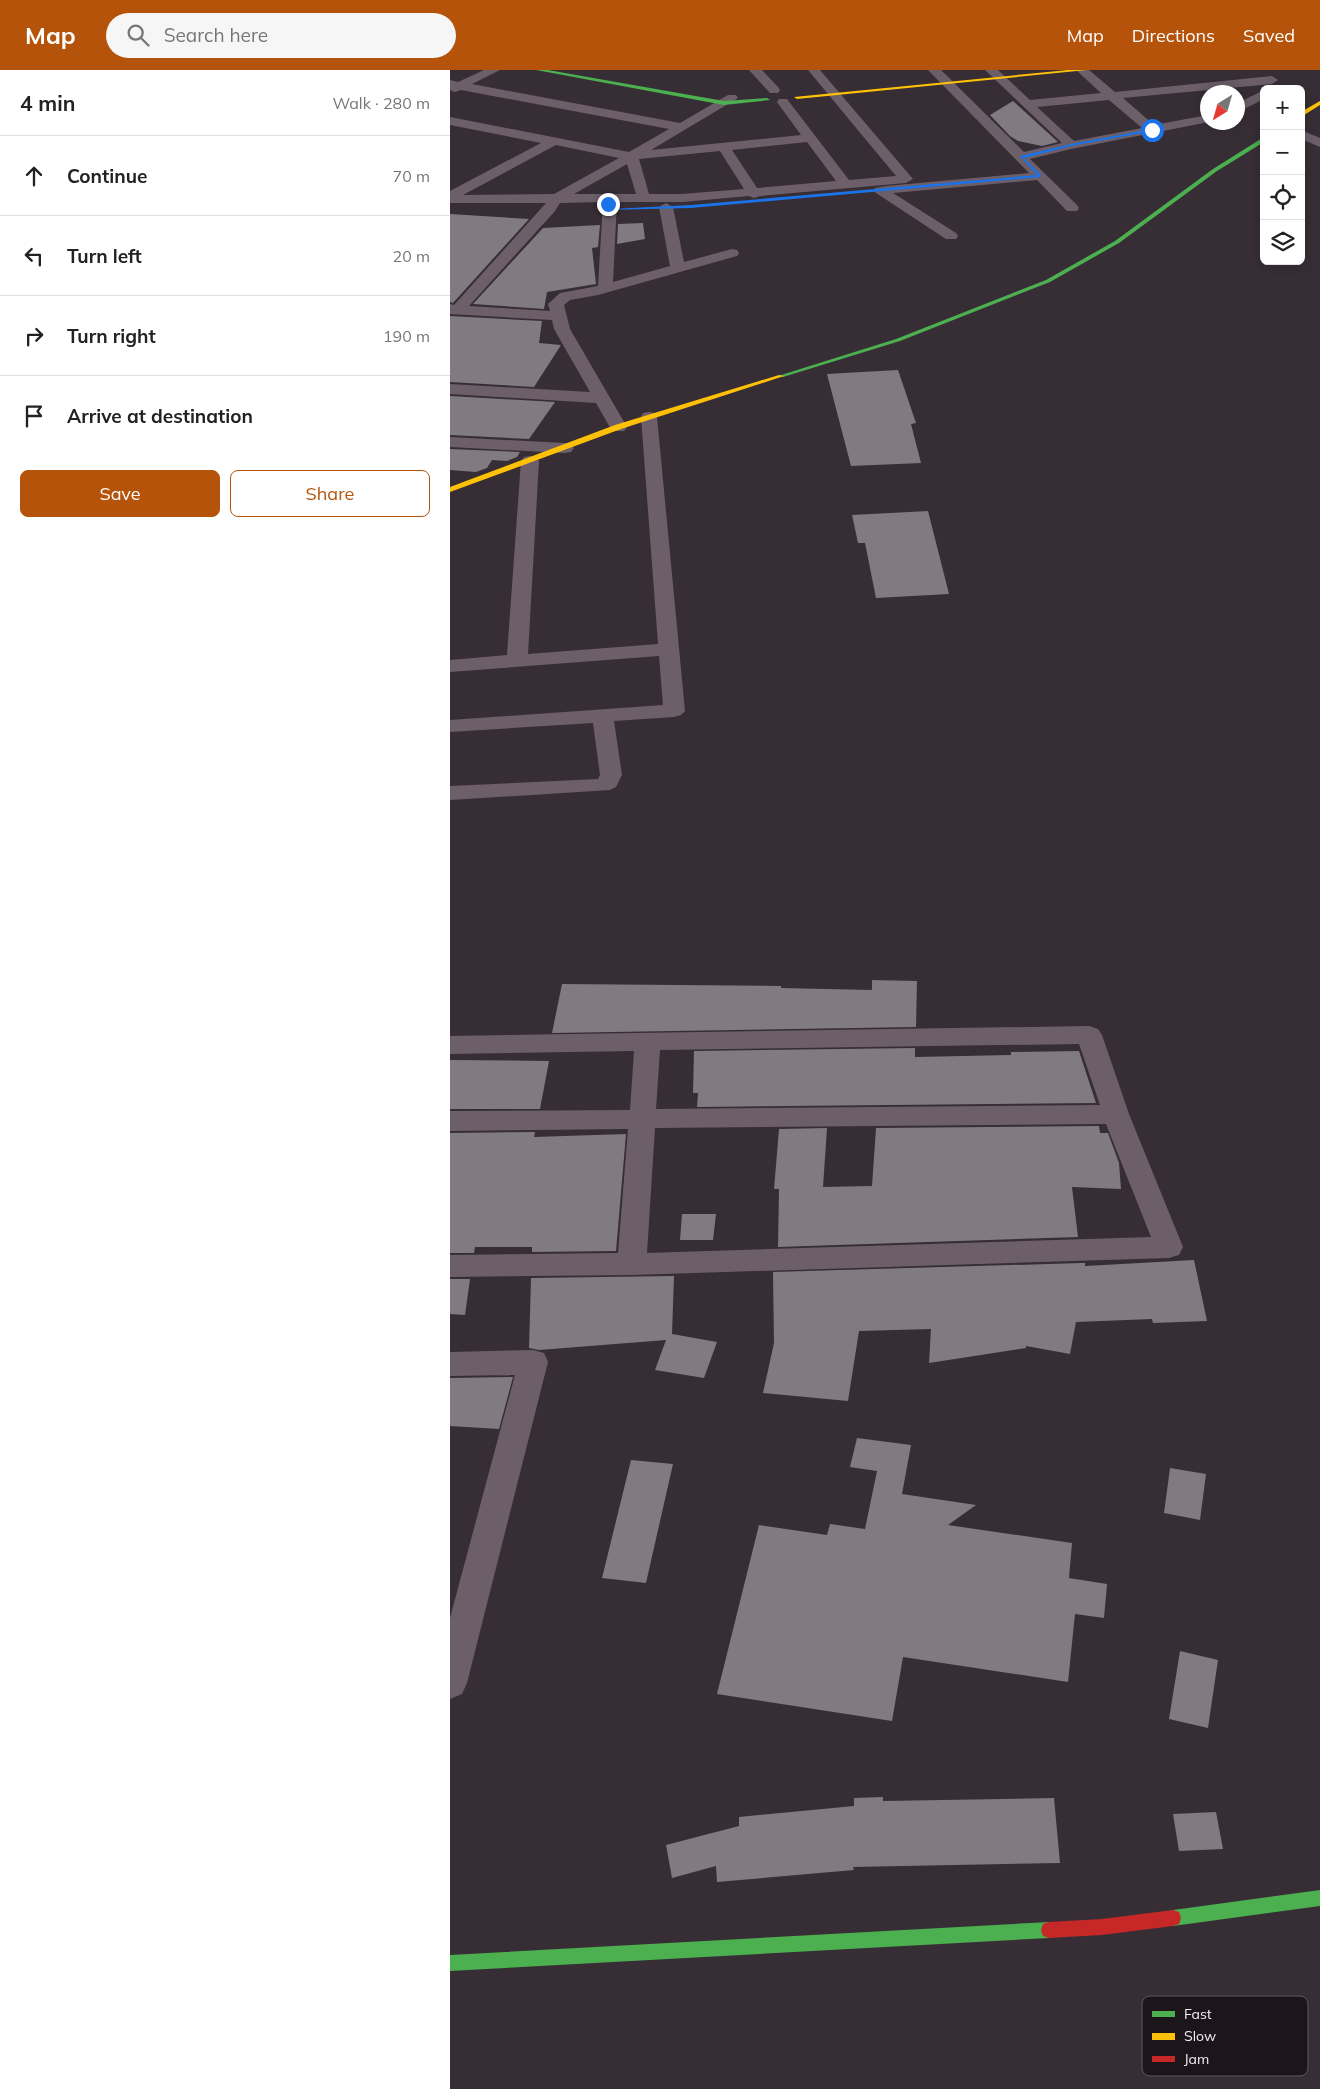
<!DOCTYPE html>
<meta charset="utf-8">
<style>
:root{--surface:#fff;--page:#f6f6f6;--text:#222;--muted:#767676;--line:#e0e0e0;--accent:#b45309}
body{margin:0;font-family:Mulish,sans-serif;background:var(--page);color:var(--text)}
.controls{position:absolute;right:15px;top:15px;display:grid;overflow:hidden;border-radius:8px;box-shadow:0 2px 12px #0003}
.controls button{width:45px;height:45px;display:grid;place-items:center;padding:0;border:0;border-bottom:1px solid var(--line);background:var(--surface);color:var(--text);font:25px sans-serif}
.compass{position:absolute;left:750px;top:15px;width:45px;height:45px;border-radius:50%;background:var(--surface);box-shadow:0 2px 12px #0003;rotate:217deg}
.stop{position:absolute;width:15px;height:15px;margin:-11px;border:4px solid #1a73e8;border-radius:50%;background:#fff}
.stop.end{background:#1a73e8;border-color:#fff;box-shadow:0 1px 5px #0008}
.list{margin:0;padding:0;list-style:none}
h2{display:flex;justify-content:space-between;align-items:center;height:65px;margin:0;padding:0 20px;font-size:21px}
h2 small{font-size:16px;font-weight:400;color:var(--muted)}
.list li{display:grid;grid-template-columns:32px 1fr auto;gap:15px;align-items:center;box-sizing:border-box;height:80px;padding:0 20px;border-top:1px solid var(--line)}
.list b{display:block;font-size:19px;white-space:nowrap}
.list em{font-size:16px;font-style:normal;color:var(--muted)}
.actions{display:flex;gap:10px;padding:15px 20px}
.actions a{flex:1;padding:11px 0;border:1px solid var(--accent);border-radius:8px;text-align:center;font-size:18px;color:var(--accent)}
.actions .main{background:var(--accent);color:#fff}
.icon{flex:none;width:28px;height:28px;fill:none;stroke:currentColor;stroke-width:2;stroke-linecap:round;stroke-linejoin:round}
.map{position:relative;flex:none;width:870px;height:2019px;overflow:hidden}
header{display:flex;align-items:center;gap:30px;box-sizing:border-box;height:70px;padding:0 25px;background:var(--accent);color:#fff}
header strong{font-size:24px}
nav{display:flex;gap:28px;margin-inline-start:auto;font-size:18px}
.search{width:350px;height:45px;background:var(--page);display:flex;align-items:center;gap:12px;box-sizing:border-box;padding:0 18px;border-radius:28px;color:var(--muted);font-size:19px}
main{display:flex}
aside{flex:1;background:var(--surface)}
.map>svg:first-child{display:block}
</style>
<header>
<strong>Map</strong>
<div class="search"><svg class="icon" aria-label="search" viewBox="0 0 24 24"><circle cx="10" cy="10" r="6"/><path d="M15 15l6 6"/></svg>Search here</div>
<nav><a>Map</a><a>Directions</a><a>Saved</a></nav>
</header>
<main>
<aside>
<h2>4 min<small>Walk · 280 m</small></h2>
<ul class="list">
<li><svg class="icon" aria-label="ahead" viewBox="0 0 24 24"><path d="M12 20V5M6 11l6-6 6 6"/></svg><div><b>Continue</b></div><em>70 m</em></li>
<li><svg class="icon" aria-label="left" viewBox="0 0 24 24"><path d="M17 20v-9H6M10 6l-5 5 5 5"/></svg><div><b>Turn left</b></div><em>20 m</em></li>
<li><svg class="icon" aria-label="right" viewBox="0 0 24 24"><path d="M7 20v-9h11M14 6l5 5-5 5"/></svg><div><b>Turn right</b></div><em>190 m</em></li>
<li><svg class="icon" aria-label="arrive" viewBox="0 0 24 24"><path d="M6 21V4h12l-3 4 3 4H6"/></svg><div><b>Arrive at destination</b></div></li>
</ul>
<div class="actions"><a class="main">Save</a><a>Share</a></div>
</aside>
<div class="map">
<svg width="870" height="2019" viewBox="0 0 870 2019">
<rect width="100%" height="100%" fill="#362e34"/>
<path fill="#817a80" d="M 563,31 L 574,41 L 608,72 L 592,76 L 568,71 L 560,66 L 540,45 Z
M 0,144 L 79,149 L 3,233 L 0,232 Z
M 193,153 L 195,169 L 167,174 L 168,154 Z
M 150,155 L 148,177 L 142,178 L 146,214 L 97,222 L 94,239 L 23,234 L 93,158 Z
M 0,246 L 92,251 L 89,273 L 111,275 L 84,317 L 0,312 Z
M 448,300 L 466,353 L 461,354 L 471,393 L 401,396 L 377,304 Z
M 0,326 L 105,332 L 79,369 L 0,365 Z
M 0,379 L 70,382 L 67,387 L 57,391 L 42,390 L 37,398 L 26,402 L 0,400 Z
M 478,441 L 499,524 L 426,528 L 415,473 L 408,473 L 402,445 Z
M 422,910 L 467,911 L 466,957 L 102,963 L 112,914 L 331,916 L 331,918 L 422,920 Z
M 465,978 L 465,987 L 561,985 L 561,982 L 629,981 L 646,1033 L 247,1037 L 248,1023 L 243,1023 L 244,981 Z
M 0,990 L 99,991 L 90,1039 L 0,1039 Z
M 649,1056 L 650,1063 L 658,1063 L 669,1093 L 671,1119 L 622,1117 L 628,1167 L 328,1177 L 329,1119 L 324,1119 L 329,1059 L 377,1058 L 373,1117 L 422,1116 L 426,1058 Z
M 85,1062 L 84,1067 L 176,1064 L 166,1181 L 82,1182 L 82,1177 L 25,1177 L 24,1183 L 0,1183 L 0,1063 Z
M 232,1144 L 266,1144 L 263,1170 L 230,1170 Z
M 744,1190 L 757,1251 L 703,1253 L 702,1249 L 626,1252 L 620,1284 L 576,1276 L 576,1278 L 479,1293 L 481,1259 L 409,1261 L 398,1331 L 313,1323 L 324,1273 L 323,1202 L 632,1193 L 635,1193 L 635,1196 Z
M 224,1206 L 222,1264 L 267,1272 L 254,1308 L 205,1300 L 216,1270 L 89,1280 L 79,1278 L 81,1208 Z
M 0,1209 L 20,1209 L 15,1245 L 0,1244 Z
M 63,1307 L 49,1359 L 0,1356 L 0,1308 Z
M 407,1368 L 461,1375 L 452,1424 L 526,1435 L 498,1455 L 622,1473 L 619,1508 L 657,1514 L 654,1548 L 625,1544 L 618,1612 L 453,1587 L 442,1651 L 267,1624 L 309,1455 L 377,1465 L 380,1454 L 415,1459 L 427,1401 L 400,1397 Z
M 181,1390 L 223,1394 L 196,1513 L 152,1508 Z
M 720,1398 L 756,1404 L 750,1450 L 714,1443 Z
M 730,1581 L 768,1590 L 758,1658 L 719,1649 Z
M 433,1727 L 433,1731 L 604,1728 L 610,1793 L 403,1797 L 404,1800 L 267,1812 L 266,1796 L 222,1808 L 216,1775 L 289,1756 L 289,1747 L 404,1736 L 404,1728 Z
M 766,1742 L 773,1779 L 729,1781 L 723,1744 Z"/>
<g fill="none" stroke-linecap="round" stroke-linejoin="round">
<path fill="#6c5f6a" fill-rule="evenodd" d="M 34,0 L 50,0 L 22,14 L 230,53 L 278,25 L 286,25 L 288,28 L 201,80 L 351,65 L 327,32 L 329,29 L 337,29 L 399,110 L 446,106 L 358,0 L 370,0 L 463,109 L 456,113 L 310,126 L 304,128 L 299,126 L 232,132 L 167,132 L 163,212 L 220,196 L 209,137 L 216,133 L 223,137 L 234,192 L 282,179 L 287,180 L 289,183 L 287,186 L 148,225 L 120,230 L 114,235 L 120,259 L 177,357 L 174,361 L 162,361 L 146,333 L 0,324 L 0,314 L 140,322 L 104,259 L 102,250 L 0,244 L 0,234 L 4,235 L 96,133 L 0,133 L 0,121 L 91,73 L 0,55 L 0,47 L 179,82 L 219,59 L 11,20 L 5,22 L 0,20 L 0,10 L 8,12 ZM 357,72 L 386,111 L 307,118 L 282,80 ZM 106,75 L 169,88 L 104,124 L 13,125 ZM 270,81 L 294,119 L 232,124 L 199,124 L 189,89 ZM 177,94 L 186,124 L 124,124 ZM 153,132 L 148,216 L 110,223 L 98,234 L 100,241 L 19,236 L 105,141 L 110,133 Z
M 299,0 L 312,0 L 328,17 L 330,20 L 328,23 L 320,23 Z
M 478,0 L 491,0 L 574,82 L 612,73 L 535,0 L 548,0 L 580,30 L 651,23 L 626,0 L 639,0 L 665,22 L 822,6 L 828,10 L 822,14 L 673,28 L 704,55 L 758,45 L 758,52 L 759,52 L 621,79 L 580,89 L 627,135 L 629,138 L 627,141 L 617,141 L 587,110 L 443,123 L 506,163 L 508,166 L 506,169 L 496,169 L 423,121 L 425,118 L 436,116 L 579,103 ZM 659,30 L 692,58 L 624,71 L 587,37 Z
M 814,20 L 814,29 L 788,42 L 788,33 Z
M 851,60 L 870,68 L 870,77 L 851,69 Z
M 199,342 L 205,343 L 207,347 L 235,641 L 231,645 L 224,647 L 164,651 L 172,705 L 166,717 L 160,720 L 0,730 L 0,716 L 148,709 L 150,705 L 143,653 L 0,662 L 0,650 L 213,635 L 209,586 L 0,602 L 0,590 L 57,585 L 71,391 L 74,387 L 80,386 L 86,387 L 89,391 L 78,584 L 208,574 L 191,347 L 193,343 Z
M 0,367 L 115,373 L 121,374 L 124,378 L 121,382 L 115,383 L 0,377 Z
M 639,956 L 648,959 L 652,965 L 679,1044 L 733,1177 L 729,1185 L 719,1188 L 182,1205 L 0,1207 L 0,1185 L 168,1183 L 178,1059 L 0,1061 L 0,1041 L 180,1040 L 184,981 L 0,984 L 0,966 ZM 629,974 L 650,1035 L 206,1039 L 210,980 ZM 656,1054 L 701,1167 L 197,1183 L 205,1058 Z
M 83,1280 L 94,1283 L 98,1292 L 17,1613 L 12,1624 L 0,1629 L 0,1548 L 65,1305 L 0,1306 L 0,1282 Z"/>
<path fill="#4caf50" fill-rule="evenodd" d="M 86,0 L 98,0 L 274,31 L 317,28 L 320,30 L 274,35 Z
M 814,67 L 814,72 L 767,101 L 669,173 L 600,212 L 450,271 L 333,307 L 328,306 L 446,269 L 596,210 L 665,171 L 763,99 Z
M 870,1820 L 870,1836 L 723,1856 L 717,1854 L 715,1848 L 717,1842 L 723,1840 Z
M 599,1852 L 605,1854 L 607,1860 L 605,1866 L 599,1868 L 0,1901 L 0,1885 Z"/>
<path fill="#ffc107" fill-rule="evenodd" d="M 618,0 L 637,0 L 347,29 L 344,27 Z
M 870,31 L 870,35 L 851,47 L 851,42 Z
M 329,305 L 334,306 L 171,359 L 0,422 L 0,417 L 165,355 Z"/>
<path fill="#c62828" fill-rule="evenodd" d="M 723,1840 L 729,1842 L 731,1848 L 729,1854 L 723,1856 L 652,1865 L 599,1868 L 593,1866 L 591,1860 L 593,1854 L 599,1852 L 652,1849 Z"/>
</g>
<path fill="#1a73e8" d="M 702,59 L 703,61 L 621,76 L 574,88 L 591,105 L 590,107 L 241,138 L 156,140 L 156,134 L 158,133 L 160,134 L 160,139 L 241,135 L 587,105 L 570,86 L 621,74 Z"/>
<rect x="692" y="1926" width="166" height="80" rx="8" fill="#1c161b" stroke="#5e575c" stroke-width="1"/>
<rect x="702" y="1941" width="23" height="6" fill="#4caf50"/>
<rect x="702" y="1963" width="23" height="7" fill="#ffc107"/>
<rect x="702" y="1986" width="23" height="6" fill="#c62828"/>
<g font-size="14" fill="#f7eef5">
<text x="734" y="1949">Fast</text>
<text x="734" y="1971">Slow</text>
<text x="734" y="1994">Jam</text>
</g>
</svg>
<div class="controls">
<button>+</button>
<button>−</button>
<button><svg class="icon" aria-label="locate" viewBox="0 0 24 24"><circle cx="12" cy="12" r="6"/><path d="M12 2v4M12 18v4M2 12h4M18 12h4"/></svg></button>
<button><svg class="icon" aria-label="layers" viewBox="0 0 24 24"><path d="M12 4l9 5-9 5-9-5zM3 14l9 5 9-5"/></svg></button>
</div>
<svg class="compass" viewBox="-18 -18 36 36"><path d="M0-13l5 13h-10z" fill="#e53935"/><path d="M0 13l5-13h-10z" fill="#767676"/></svg>
<div class="stop" style="left:702px;top:60px"></div>
<div class="stop end" style="left:158px;top:134px"></div>
</div>
</main>
